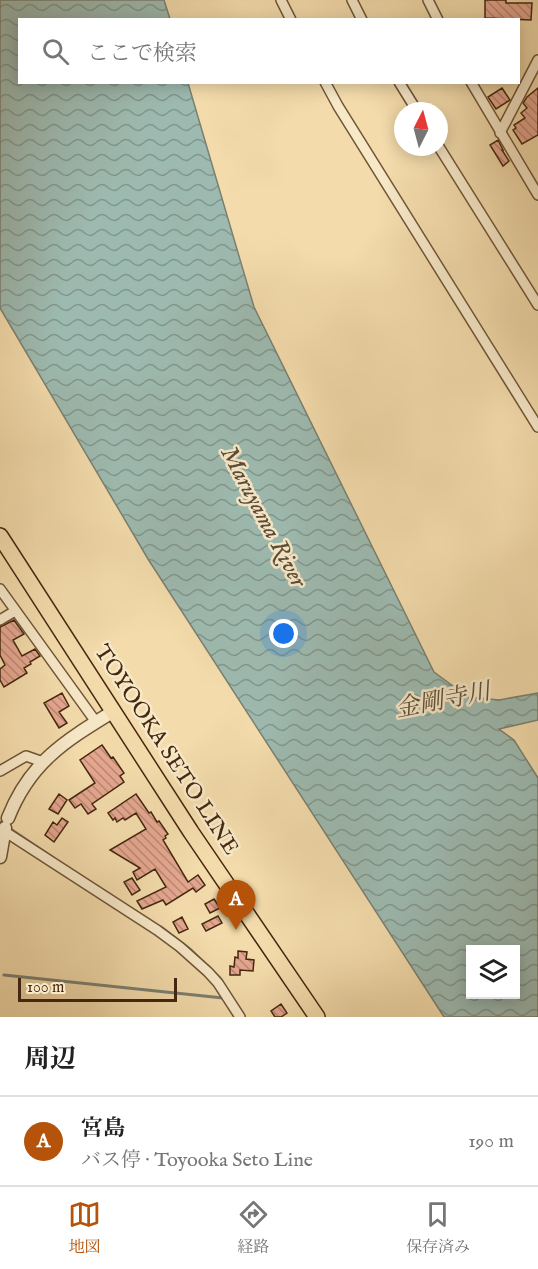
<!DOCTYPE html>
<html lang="ja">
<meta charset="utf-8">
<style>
:root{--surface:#fff;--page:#f6f6f6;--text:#222;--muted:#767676;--line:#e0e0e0;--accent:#b45309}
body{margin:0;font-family:"IM FELL English","Noto Serif JP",serif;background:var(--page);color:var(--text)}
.controls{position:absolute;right:18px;bottom:18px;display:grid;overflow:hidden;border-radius:0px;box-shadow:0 3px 15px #0003}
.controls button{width:54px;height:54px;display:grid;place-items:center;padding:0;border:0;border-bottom:2px solid var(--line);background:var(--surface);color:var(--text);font:30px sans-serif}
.compass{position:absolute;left:394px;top:102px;width:54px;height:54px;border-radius:50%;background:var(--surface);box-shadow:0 3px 15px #0003;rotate:6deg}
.scale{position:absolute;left:18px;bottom:15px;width:159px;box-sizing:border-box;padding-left:6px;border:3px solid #45280f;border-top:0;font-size:16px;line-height:21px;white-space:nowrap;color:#45280f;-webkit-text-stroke:4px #f7e8c8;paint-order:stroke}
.you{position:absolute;left:284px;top:634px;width:21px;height:21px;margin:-15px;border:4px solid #fff;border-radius:50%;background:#1a73e8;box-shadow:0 0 0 9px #1a73e833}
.badge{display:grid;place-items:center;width:39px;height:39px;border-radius:50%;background:var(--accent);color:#fff;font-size:20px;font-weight:700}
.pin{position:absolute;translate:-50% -50px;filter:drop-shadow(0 2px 3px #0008)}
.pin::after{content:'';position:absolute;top:32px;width:21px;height:18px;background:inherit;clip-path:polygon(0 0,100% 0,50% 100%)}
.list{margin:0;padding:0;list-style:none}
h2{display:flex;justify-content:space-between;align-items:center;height:78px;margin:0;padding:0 24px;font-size:26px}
h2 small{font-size:20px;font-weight:400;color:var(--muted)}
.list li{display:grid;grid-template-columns:39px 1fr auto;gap:18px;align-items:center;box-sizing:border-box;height:90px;padding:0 24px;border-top:2px solid var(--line)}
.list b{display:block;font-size:22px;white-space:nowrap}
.list p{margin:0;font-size:20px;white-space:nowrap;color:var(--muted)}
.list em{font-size:20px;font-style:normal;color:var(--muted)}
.icon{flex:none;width:33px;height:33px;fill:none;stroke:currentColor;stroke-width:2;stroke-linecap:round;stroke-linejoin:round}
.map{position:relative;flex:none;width:538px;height:1017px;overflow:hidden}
.search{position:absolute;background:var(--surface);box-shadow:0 3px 15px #0003;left:18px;right:18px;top:18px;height:66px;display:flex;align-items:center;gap:15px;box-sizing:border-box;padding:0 21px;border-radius:0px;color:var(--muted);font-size:22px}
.sheet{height:168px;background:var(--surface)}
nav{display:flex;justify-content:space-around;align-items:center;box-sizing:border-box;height:84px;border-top:2px solid var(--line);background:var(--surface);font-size:16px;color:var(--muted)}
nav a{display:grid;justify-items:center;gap:3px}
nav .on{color:var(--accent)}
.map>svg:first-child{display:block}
</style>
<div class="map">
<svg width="538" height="1017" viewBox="0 0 538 1017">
<defs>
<pattern id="water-waves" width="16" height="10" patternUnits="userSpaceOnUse" patternTransform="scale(1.5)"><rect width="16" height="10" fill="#9dbab0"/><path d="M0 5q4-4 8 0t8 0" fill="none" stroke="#82978e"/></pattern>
<pattern id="building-back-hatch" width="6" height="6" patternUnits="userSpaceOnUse" patternTransform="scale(1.5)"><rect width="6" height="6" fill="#e4a68f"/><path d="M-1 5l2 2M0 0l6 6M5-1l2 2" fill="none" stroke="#bb8773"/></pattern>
</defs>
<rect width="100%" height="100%" fill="#f3dbab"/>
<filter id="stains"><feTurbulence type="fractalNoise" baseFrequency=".00333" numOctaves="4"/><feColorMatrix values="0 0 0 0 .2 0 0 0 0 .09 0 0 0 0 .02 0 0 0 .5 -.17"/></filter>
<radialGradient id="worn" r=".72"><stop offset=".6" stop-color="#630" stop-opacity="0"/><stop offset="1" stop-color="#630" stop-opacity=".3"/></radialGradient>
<path fill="url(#water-waves)" stroke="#7a8070" stroke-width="1.5" fill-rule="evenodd" d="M 0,0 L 164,0 L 170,19 L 20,20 L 20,82 L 188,83 L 254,307 L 434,672 L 468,697 L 499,700 L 538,693 L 538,720 L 499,729 L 514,740 L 538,778 L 538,1017 L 444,1017 L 148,559 L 0,308 ZM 470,950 L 516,950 L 516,994 L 470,994 Z"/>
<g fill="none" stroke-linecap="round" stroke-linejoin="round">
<path stroke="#7a8070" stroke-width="3" d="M 0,822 L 52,857
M 161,927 L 191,950 L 220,978 L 223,983
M 4,975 L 223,998"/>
</g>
<path fill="url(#building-back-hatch)" stroke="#45280f" stroke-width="1.5" d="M 485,0 L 506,0 L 506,3 L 532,3 L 531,20 L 485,18 Z
M 502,88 L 510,100 L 496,109 L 488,97 Z
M 538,88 L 538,135 L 522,144 L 513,130 L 516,128 L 514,125 L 525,118 L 521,113 L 527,108 L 523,103 L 527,97 Z
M 498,140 L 503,150 L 502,150 L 509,161 L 503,166 L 490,145 Z
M 14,620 L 24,634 L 13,640 L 22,656 L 35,649 L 40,656 L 30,662 L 31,664 L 24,668 L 27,673 L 4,687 L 0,680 L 0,669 L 5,665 L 0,655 L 0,627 Z
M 62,693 L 69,706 L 59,712 L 67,723 L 59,728 L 44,703 Z
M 102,745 L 111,758 L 113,757 L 124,773 L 120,776 L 124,782 L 92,804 L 96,809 L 88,814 L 81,804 L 75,808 L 69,800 L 95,783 L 80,760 Z
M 59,794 L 67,800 L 58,814 L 49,809 Z
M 136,794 L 149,813 L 151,812 L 157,822 L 159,821 L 168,834 L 165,836 L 166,838 L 163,840 L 188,882 L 198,875 L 205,885 L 196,892 L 193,888 L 166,905 L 163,900 L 142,909 L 137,901 L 166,887 L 155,869 L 137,880 L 133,872 L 140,868 L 110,850 L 146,829 L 136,813 L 125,820 L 123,818 L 117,822 L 115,818 L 113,820 L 108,813 Z
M 62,818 L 68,822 L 54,842 L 45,835 L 53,822 L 57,825 Z
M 132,878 L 140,890 L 132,895 L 124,882 Z
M 214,899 L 220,908 L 210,913 L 205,904 Z
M 218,916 L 222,923 L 206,931 L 202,924 Z
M 182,917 L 188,929 L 179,933 L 173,922 Z
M 238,951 L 247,952 L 246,959 L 254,960 L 253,971 L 240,970 L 240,975 L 230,975 L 230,966 L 234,967 L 235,957 L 238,958 Z
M 281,1004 L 287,1013 L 281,1017 L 275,1017 L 271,1011 Z"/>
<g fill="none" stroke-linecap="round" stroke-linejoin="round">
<defs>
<path id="minor" d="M 281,0 L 291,20
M 352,0 L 362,20
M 428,0 L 438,20
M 325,82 L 338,106 L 538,427
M 399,82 L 417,111
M 471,82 L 538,195
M 500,133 L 538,60
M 439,147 L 538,305
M 0,589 L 96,722
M 0,620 L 15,611
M 0,771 L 26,756 L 43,762
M 4,831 L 157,930 L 180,947 L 208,972 L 218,983 L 240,1017"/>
<path id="tertiary" d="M 8,818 C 30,762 65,741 114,711
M 0,857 L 5,828"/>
<path id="primary" d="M 0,536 L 191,832 L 317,1017"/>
</defs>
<use href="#minor" stroke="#705536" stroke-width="12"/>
<use href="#tertiary" stroke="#705536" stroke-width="15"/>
<use href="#primary" stroke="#45280f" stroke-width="18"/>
<use href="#minor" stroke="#f7e8c8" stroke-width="9"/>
<use href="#tertiary" stroke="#f7e8c8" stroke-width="12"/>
<use href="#primary" stroke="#f3dbab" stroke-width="15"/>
</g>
<g text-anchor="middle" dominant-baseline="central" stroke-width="5" stroke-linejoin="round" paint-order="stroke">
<g font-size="22" fill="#45280f" stroke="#f7e8c8">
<text transform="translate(166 750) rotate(57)">TOYOOKA SETO LINE</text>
</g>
<g font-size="24" font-style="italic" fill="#5b4c37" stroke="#f7e8c8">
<text transform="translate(263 517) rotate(62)">Maruyama River</text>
<text transform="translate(443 701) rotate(-11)">金剛寺川</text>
</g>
</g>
<rect width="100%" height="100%" filter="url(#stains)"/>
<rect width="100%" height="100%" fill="url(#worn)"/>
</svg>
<div class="controls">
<button><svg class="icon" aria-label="layers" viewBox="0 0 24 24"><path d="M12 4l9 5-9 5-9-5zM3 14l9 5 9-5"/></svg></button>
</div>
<svg class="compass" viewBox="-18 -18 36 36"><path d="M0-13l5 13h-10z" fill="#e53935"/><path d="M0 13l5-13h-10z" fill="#767676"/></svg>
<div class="scale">100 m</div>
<div class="you"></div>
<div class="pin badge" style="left:236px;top:930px">A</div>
<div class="search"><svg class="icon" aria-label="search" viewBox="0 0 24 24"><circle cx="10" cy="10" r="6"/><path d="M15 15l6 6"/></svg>ここで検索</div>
</div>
<section class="sheet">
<h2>周辺<small></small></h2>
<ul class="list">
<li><span class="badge">A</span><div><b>宮島</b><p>バス停 · Toyooka Seto Line</p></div><em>190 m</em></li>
</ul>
</section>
<nav>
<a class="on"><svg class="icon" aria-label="map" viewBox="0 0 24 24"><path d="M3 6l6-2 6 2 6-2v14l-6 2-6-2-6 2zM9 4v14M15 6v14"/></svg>地図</a>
<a><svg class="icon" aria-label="directions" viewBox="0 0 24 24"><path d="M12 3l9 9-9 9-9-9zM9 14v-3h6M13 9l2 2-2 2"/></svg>経路</a>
<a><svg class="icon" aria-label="saved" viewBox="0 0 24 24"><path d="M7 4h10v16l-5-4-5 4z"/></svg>保存済み</a>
</nav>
